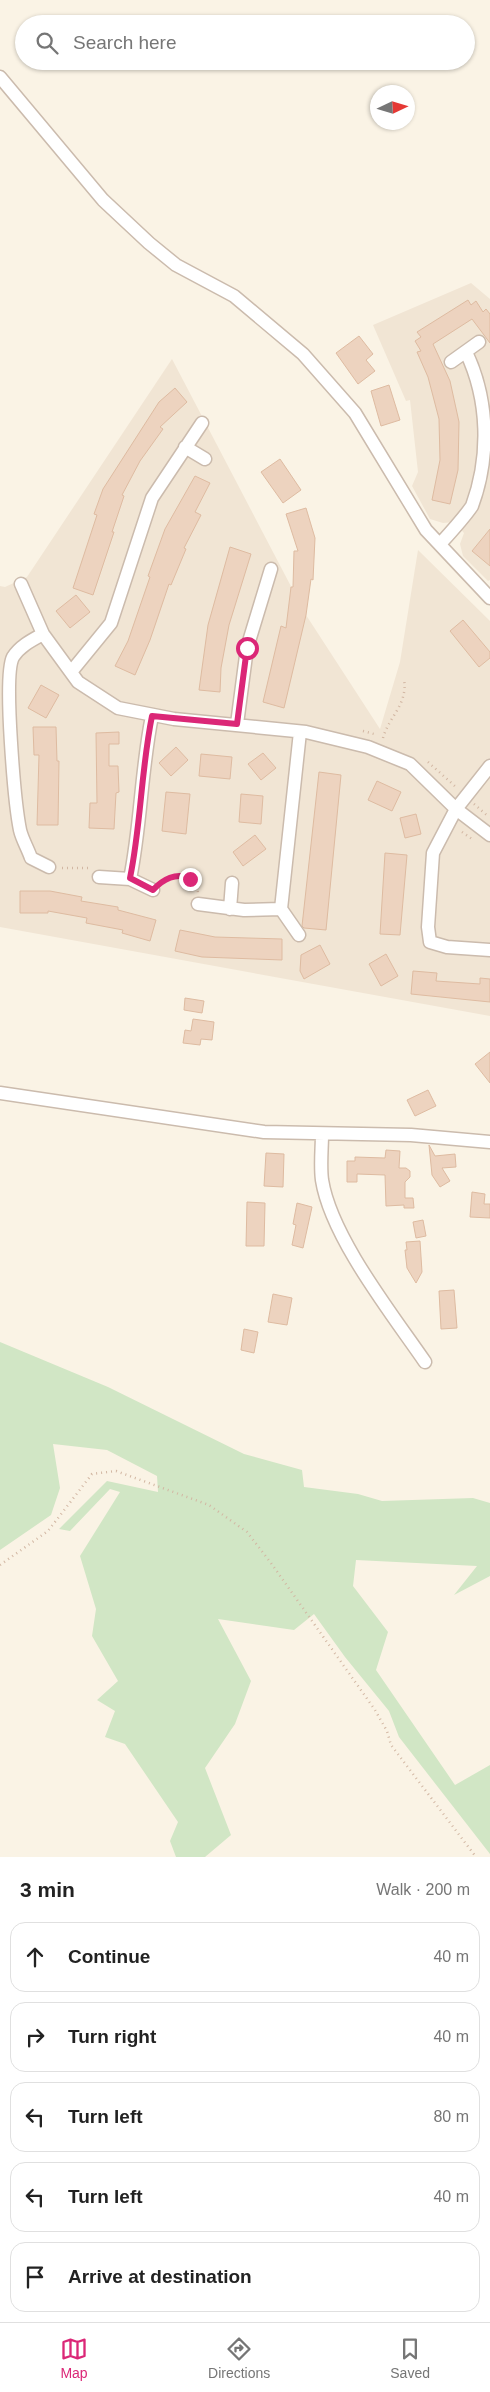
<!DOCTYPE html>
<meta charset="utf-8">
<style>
:root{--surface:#fff;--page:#f2f2f2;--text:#222;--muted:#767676;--line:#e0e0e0;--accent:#db2777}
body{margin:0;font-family:Arial,sans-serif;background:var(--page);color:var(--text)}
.compass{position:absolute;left:370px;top:85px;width:45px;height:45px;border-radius:50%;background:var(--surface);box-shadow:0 1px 4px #0004;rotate:86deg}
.stop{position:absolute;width:15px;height:15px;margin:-11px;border:4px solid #db2777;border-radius:50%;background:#fff}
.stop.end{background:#db2777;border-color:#fff;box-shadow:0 1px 5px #0008}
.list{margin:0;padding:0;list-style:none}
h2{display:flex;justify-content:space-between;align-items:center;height:65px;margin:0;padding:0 20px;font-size:21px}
h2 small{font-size:16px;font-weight:400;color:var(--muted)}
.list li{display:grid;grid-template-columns:32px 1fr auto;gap:15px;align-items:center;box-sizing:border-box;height:70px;margin:0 10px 10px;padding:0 10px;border:1px solid var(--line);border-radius:15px}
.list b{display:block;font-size:19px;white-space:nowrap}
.list em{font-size:16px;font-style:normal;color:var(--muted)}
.icon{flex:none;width:28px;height:28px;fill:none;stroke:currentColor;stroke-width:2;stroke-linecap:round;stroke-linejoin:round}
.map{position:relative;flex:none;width:490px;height:1857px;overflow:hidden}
.search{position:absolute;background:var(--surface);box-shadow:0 1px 4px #0004;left:15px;right:15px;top:15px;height:55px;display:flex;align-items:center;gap:12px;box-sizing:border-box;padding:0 18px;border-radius:28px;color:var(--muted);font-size:19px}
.sheet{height:465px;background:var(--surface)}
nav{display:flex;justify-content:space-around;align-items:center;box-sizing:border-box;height:70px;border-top:1px solid var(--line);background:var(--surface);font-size:14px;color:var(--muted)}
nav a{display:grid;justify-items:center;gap:2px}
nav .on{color:var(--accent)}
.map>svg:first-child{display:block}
</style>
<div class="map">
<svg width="490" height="1857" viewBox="0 0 490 1857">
<rect width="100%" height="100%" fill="#faf3e5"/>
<path fill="#f1e5d4" d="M 471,283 L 490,299 L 490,580 L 488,581 L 463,556 L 460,544 L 464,533 L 454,522 L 443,523 L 430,519 L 412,486 L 418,472 L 410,400 L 406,401 L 373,325 Z
M 172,359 L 306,615 L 380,729 L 400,662 L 418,550 L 490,621 L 490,1016 L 0,927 L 0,586 L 5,587 L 27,577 Z"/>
<path fill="#d1e6c5" d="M 0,1342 L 108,1387 L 244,1454 L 302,1470 L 304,1487 L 358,1494 L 382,1501 L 473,1498 L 490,1503 L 490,1576 L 454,1595 L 477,1566 L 356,1560 L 353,1586 L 388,1632 L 376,1670 L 455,1785 L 490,1765 L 490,1854 L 399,1737 L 389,1711 L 345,1657 L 314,1614 L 294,1630 L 218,1619 L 251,1681 L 235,1724 L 205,1768 L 231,1835 L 205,1857 L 176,1857 L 170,1841 L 178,1822 L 125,1744 L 105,1737 L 115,1711 L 97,1700 L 118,1681 L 92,1636 L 96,1609 L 80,1556 L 120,1492 L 110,1489 L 70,1531 L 59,1529 L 107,1481 L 158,1492 L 157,1476 L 107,1450 L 53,1444 L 60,1488 L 51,1515 L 0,1550 Z"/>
<path fill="#edd3bf" stroke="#debba1" d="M 468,300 L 471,305 L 476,301 L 483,312 L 486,309 L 490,314 L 490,343 L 472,319 L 433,344 L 450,381 L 459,422 L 458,470 L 450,504 L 432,500 L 440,460 L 439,419 L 428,377 L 417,352 L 421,351 L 415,341 L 421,337 L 417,332 Z
M 359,336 L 373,354 L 366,360 L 375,371 L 358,384 L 336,353 Z
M 389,385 L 400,420 L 381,426 L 371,391 Z
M 175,388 L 187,402 L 160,427 L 163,429 L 140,461 L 122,495 L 124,496 L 112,532 L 114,532 L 93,595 L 73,588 L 97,515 L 94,514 L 103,489 L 159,402 Z
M 280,459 L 301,490 L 283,503 L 261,472 Z
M 195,476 L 210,483 L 195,512 L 201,515 L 184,548 L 186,549 L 171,585 L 169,584 L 150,640 L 135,675 L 115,666 L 128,641 L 150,577 L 148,576 L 165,529 Z
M 306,508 L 315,538 L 313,580 L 311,579 L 306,615 L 284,708 L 263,702 L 281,626 L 286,628 L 291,587 L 293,587 L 294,551 L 298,551 L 286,514 Z
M 490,529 L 490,566 L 472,551 Z
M 230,547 L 251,554 L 229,625 L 221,668 L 220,692 L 199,690 L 208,625 Z
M 76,595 L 90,612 L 70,628 L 56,611 Z
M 463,620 L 490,652 L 490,658 L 479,667 L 450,631 Z
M 41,685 L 59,695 L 46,718 L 28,708 Z
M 33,727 L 56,727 L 57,761 L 59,761 L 58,825 L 37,825 L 39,755 L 34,755 Z
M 119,732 L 119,744 L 109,744 L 109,766 L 118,766 L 119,792 L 116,793 L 114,829 L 89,828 L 90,803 L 97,803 L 96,733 Z
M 176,747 L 188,760 L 171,776 L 159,763 Z
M 263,753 L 276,768 L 261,780 L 248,764 Z
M 201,754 L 232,757 L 230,779 L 199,776 Z
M 319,772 L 341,775 L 326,930 L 304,928 L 302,926 Z
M 377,781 L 401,792 L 392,811 L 368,800 Z
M 166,792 L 190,794 L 186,834 L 162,831 Z
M 241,794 L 263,796 L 261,824 L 239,822 Z
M 416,814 L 421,834 L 405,838 L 400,818 Z
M 255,835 L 266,849 L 243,866 L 233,852 Z
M 385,853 L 407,855 L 400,935 L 380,934 Z
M 20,891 L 50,891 L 82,897 L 81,901 L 118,907 L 118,910 L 156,920 L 150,941 L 122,933 L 123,930 L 86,923 L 87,918 L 48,911 L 48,913 L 20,913 Z
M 180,930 L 215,937 L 282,939 L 282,960 L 202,957 L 175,951 Z
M 320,945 L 330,964 L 304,979 L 300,971 L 301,955 Z
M 386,954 L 398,976 L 381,986 L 369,964 Z
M 413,971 L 437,973 L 436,981 L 480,984 L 480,978 L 490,979 L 490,1002 L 411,994 Z
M 185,998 L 204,1001 L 202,1013 L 184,1010 Z
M 193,1019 L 214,1022 L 212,1040 L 201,1039 L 200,1045 L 183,1043 L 185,1030 L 191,1031 Z
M 490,1052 L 490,1083 L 475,1064 Z
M 428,1090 L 436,1106 L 415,1116 L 407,1100 Z
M 429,1145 L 435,1156 L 455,1154 L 456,1167 L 442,1168 L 450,1181 L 440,1187 L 432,1175 Z
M 386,1150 L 400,1151 L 399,1168 L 406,1168 L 410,1171 L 410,1177 L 405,1182 L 405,1198 L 413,1198 L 414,1208 L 404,1208 L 404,1205 L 386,1206 L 385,1175 L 357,1174 L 357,1182 L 347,1182 L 347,1161 L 355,1161 L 355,1157 L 385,1158 Z
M 266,1153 L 284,1154 L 283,1187 L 264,1186 Z
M 472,1192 L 485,1194 L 484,1204 L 490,1204 L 490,1218 L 470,1217 Z
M 247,1202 L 265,1203 L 264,1246 L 246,1246 Z
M 297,1203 L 312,1207 L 303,1248 L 292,1245 L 296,1225 L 293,1224 Z
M 423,1220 L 426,1236 L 416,1238 L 413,1222 Z
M 420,1241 L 422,1272 L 416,1283 L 407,1268 L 405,1250 L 407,1250 L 406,1242 Z
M 454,1290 L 457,1328 L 441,1329 L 439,1291 Z
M 273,1294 L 292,1298 L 287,1325 L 268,1322 Z
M 244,1329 L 258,1332 L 254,1353 L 241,1350 Z"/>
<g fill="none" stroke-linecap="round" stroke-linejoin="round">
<defs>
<path id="minor" d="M 0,77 L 103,200 L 149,243 L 176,265 L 234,296 L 303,354 L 355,413 L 426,530 L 490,598
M 451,362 L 479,342
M 185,447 L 205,459
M 440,544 C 451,532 463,519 472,506 C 490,457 489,400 466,352
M 21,584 L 43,634 L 78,682 L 118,708 L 174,719 L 306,732 L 368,747 L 410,764 L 456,809 L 490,835
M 43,634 C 32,640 20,646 13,657 C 3,676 15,805 20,830 C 22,839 28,849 31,858 L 49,867
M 71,672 L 111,623 L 152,498 L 202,423
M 237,724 L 247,648 L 271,569
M 490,766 L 456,809 L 433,853 L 428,927 L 430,942 L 447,947 L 490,950
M 99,877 L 130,879 L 153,890
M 130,879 C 141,825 141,770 152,716
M 198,904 L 244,910 L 281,909 L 299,935
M 230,909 L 232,883
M 281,909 L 300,732
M 0,1093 L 264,1132 L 411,1135 L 490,1142
M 322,1134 C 322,1148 320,1165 322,1180 C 331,1237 392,1314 425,1362"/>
</defs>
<use href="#minor" stroke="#cbbbad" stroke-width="15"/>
<path stroke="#d2b7a3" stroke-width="2.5" stroke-dasharray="1 4" stroke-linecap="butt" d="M 363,731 L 374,734
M 383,738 C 389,716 408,705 404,679
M 428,762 L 457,788
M 474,804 L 489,817
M 462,832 L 472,839
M 62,868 L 91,868
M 161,882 C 174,874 196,873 198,893
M 0,1565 L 48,1531 L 92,1474 L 116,1471 L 209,1505 L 247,1532 L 271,1563 L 375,1710 L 387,1731 L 391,1745 L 476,1857"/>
<use href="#minor" stroke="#fff" stroke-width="12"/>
</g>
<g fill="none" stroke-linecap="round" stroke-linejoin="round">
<path stroke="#db2777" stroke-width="6" d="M 190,879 C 177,871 162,880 153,890 L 130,878 C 141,825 141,770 152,716 L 237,724 L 247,648"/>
</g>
</svg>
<svg class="compass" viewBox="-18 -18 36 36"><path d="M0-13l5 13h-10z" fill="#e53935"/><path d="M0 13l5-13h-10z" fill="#767676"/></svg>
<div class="stop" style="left:247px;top:648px"></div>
<div class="stop end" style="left:190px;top:879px"></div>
<div class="search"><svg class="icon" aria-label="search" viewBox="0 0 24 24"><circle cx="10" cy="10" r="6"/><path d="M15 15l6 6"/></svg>Search here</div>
</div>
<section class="sheet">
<h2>3 min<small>Walk · 200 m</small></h2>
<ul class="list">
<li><svg class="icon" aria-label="ahead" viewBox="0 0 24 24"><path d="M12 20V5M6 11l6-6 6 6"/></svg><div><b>Continue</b></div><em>40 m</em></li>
<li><svg class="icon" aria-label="right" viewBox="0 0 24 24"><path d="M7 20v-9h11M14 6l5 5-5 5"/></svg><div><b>Turn right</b></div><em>40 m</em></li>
<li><svg class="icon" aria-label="left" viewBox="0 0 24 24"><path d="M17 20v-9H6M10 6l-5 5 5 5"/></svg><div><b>Turn left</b></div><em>80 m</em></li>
<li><svg class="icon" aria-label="left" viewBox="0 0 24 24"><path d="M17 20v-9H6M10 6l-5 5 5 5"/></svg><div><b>Turn left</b></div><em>40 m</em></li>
<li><svg class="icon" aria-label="arrive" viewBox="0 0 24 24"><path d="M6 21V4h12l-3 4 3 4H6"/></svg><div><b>Arrive at destination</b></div></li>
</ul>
</section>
<nav>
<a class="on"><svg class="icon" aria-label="map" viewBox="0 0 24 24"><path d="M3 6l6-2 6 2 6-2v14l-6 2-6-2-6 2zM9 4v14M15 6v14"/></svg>Map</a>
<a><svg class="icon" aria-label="directions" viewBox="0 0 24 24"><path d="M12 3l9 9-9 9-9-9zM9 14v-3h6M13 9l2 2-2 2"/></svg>Directions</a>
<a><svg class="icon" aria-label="saved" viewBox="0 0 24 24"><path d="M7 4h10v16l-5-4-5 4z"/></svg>Saved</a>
</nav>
